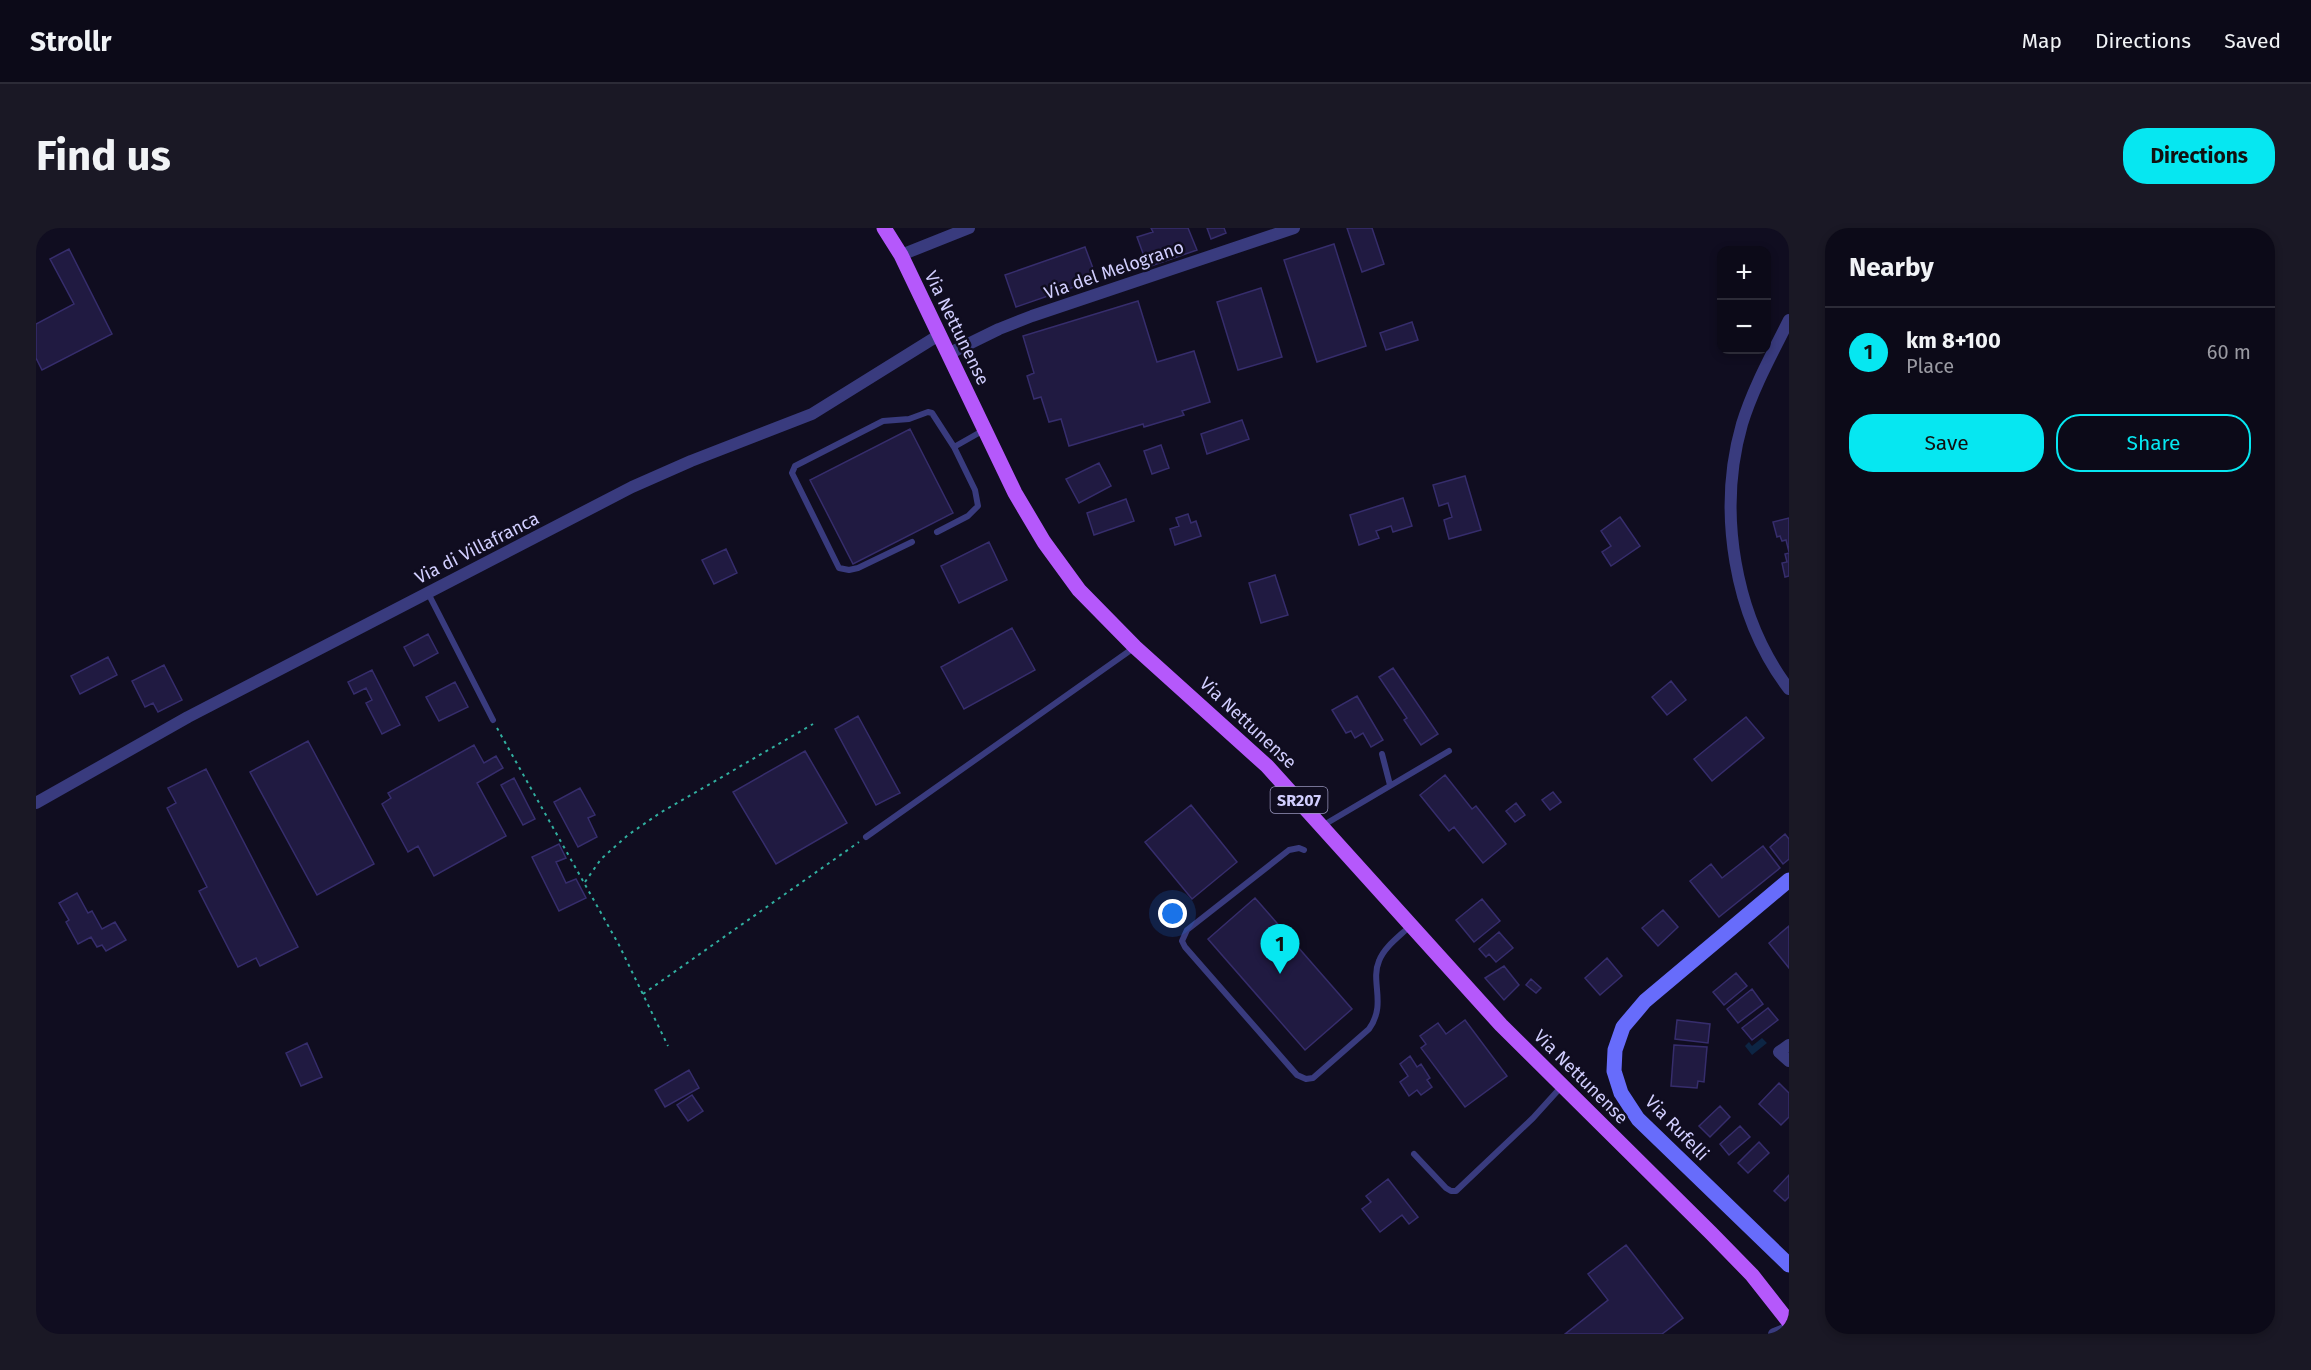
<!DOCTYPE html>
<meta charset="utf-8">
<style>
:root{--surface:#0c0a18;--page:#1a1825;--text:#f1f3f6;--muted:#9a9aa2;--line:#2c2b37;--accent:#06e7f1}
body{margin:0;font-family:"Fira Sans",sans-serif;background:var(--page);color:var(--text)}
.controls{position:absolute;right:18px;top:18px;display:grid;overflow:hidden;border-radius:12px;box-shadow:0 3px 9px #0003}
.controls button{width:54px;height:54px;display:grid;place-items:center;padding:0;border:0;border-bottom:2px solid var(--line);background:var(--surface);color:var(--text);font:30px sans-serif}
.you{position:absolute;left:1137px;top:686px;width:21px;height:21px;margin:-15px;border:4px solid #fff;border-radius:50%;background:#1a73e8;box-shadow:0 0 0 9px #1a73e833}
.badge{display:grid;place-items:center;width:39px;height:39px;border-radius:50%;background:var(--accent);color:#111;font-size:20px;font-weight:700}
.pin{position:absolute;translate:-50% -50px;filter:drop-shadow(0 2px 3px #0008)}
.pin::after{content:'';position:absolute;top:32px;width:21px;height:18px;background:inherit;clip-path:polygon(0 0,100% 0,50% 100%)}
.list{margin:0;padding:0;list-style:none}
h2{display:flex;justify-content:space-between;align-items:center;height:78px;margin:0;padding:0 24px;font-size:26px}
h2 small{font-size:20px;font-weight:400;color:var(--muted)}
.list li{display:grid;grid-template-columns:39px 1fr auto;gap:18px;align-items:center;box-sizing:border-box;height:90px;padding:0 24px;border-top:2px solid var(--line)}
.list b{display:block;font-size:22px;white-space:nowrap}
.list p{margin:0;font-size:20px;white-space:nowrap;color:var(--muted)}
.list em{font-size:20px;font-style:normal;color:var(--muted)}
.actions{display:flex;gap:12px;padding:18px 24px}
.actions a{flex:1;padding:14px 0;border:2px solid var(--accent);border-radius:24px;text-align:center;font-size:21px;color:var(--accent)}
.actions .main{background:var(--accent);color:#111}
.map{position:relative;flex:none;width:1753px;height:1106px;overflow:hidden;border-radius:24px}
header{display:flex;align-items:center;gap:36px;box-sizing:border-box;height:84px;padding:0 30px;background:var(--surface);border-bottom:2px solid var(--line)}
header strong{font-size:28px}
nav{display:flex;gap:33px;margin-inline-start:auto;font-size:21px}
.intro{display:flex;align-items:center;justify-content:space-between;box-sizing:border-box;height:144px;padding:0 36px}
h1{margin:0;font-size:42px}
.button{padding:15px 27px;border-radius:24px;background:var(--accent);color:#111;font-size:21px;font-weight:700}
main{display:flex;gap:36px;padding:0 36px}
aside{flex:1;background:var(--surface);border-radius:24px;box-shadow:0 3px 9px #0003}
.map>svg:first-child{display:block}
</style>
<header>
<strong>Strollr</strong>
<nav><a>Map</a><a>Directions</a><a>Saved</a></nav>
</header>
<div class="intro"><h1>Find us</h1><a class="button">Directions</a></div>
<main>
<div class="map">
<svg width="1753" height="1106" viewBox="0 0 1753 1106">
<rect width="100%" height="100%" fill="#100d20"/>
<path fill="#0d2544" d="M 1726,810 L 1731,815 L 1716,827 L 1709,818 L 1713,814 L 1716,818 Z"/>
<path fill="#201a41" stroke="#362d6c" stroke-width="1.5" d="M 1115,0 L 1152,0 L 1161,22 L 1112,39 L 1101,9 L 1117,4 Z
M 1171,0 L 1188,0 L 1190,5 L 1175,11 Z
M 1311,0 L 1336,0 L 1348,36 L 1326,44 Z
M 1298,16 L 1330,118 L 1281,134 L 1248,32 Z
M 1049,19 L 1061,51 L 980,79 L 969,47 Z
M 33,21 L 76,106 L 6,142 L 0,130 L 0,96 L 38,76 L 14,31 Z
M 1225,60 L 1246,129 L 1202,142 L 1181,74 Z
M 1102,73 L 1121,134 L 1158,123 L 1174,174 L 1146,183 L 1148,187 L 1108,199 L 1107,196 L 1033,218 L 1025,191 L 1013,194 L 1005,169 L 998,171 L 991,148 L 998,145 L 987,108 Z
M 1376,94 L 1382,112 L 1350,122 L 1344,105 Z
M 1206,192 L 1213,211 L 1171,226 L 1165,206 Z
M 874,201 L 917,285 L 817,336 L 774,252 Z
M 1125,217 L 1133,240 L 1116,246 L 1108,223 Z
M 1063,235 L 1075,258 L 1043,275 L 1030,251 Z
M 1429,248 L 1445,302 L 1413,311 L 1408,292 L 1416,289 L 1412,275 L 1403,278 L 1397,257 Z
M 1367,270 L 1376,298 L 1357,304 L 1355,298 L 1340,303 L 1343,310 L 1323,317 L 1314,287 Z
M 1090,271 L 1098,293 L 1058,307 L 1051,285 Z
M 1152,286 L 1155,295 L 1160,293 L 1165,308 L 1139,317 L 1134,301 L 1143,298 L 1140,290 Z
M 1584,289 L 1604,318 L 1575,338 L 1566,324 L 1575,318 L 1565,303 Z
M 1753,290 L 1753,324 L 1750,312 L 1746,313 L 1744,308 L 1741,309 L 1737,294 Z
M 953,314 L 971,352 L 923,375 L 905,338 Z
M 690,321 L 701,345 L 678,356 L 666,332 Z
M 1753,325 L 1753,348 L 1749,349 L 1746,335 L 1751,334 L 1749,326 Z
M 1239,347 L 1252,387 L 1225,395 L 1213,355 Z
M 976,400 L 999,442 L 928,481 L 905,439 Z
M 392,406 L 402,425 L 378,438 L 368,419 Z
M 72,429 L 81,447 L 44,466 L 35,448 Z
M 128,437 L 146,472 L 122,484 L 117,475 L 109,479 L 96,453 Z
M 1357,440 L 1402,506 L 1385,517 L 1368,492 L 1371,490 L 1343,449 Z
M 336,442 L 364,497 L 346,506 L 330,475 L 336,472 L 330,460 L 318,466 L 312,454 Z
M 1635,453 L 1650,472 L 1631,487 L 1616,469 Z
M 419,454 L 432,479 L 403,493 L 390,469 Z
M 1321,468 L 1347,512 L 1335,519 L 1327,505 L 1319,510 L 1315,503 L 1310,505 L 1296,482 Z
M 822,488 L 864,565 L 840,577 L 799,501 Z
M 1710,489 L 1728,510 L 1676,553 L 1658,531 Z
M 272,513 L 338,636 L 281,667 L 214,544 Z
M 438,517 L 448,535 L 460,528 L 467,540 L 441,555 L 470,608 L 398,648 L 382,618 L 372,624 L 346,576 L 355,570 L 352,565 Z
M 769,523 L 811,595 L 740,636 L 697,564 Z
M 170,541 L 262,719 L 224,738 L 220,730 L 202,739 L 163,663 L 171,659 L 131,580 L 140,575 L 132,560 Z
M 1409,547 L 1436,581 L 1440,578 L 1470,616 L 1447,635 L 1418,599 L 1413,603 L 1384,567 Z
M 478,550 L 499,591 L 487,597 L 465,557 Z
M 544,560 L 559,587 L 552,590 L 561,609 L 542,619 L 518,574 Z
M 1517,564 L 1525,574 L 1514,582 L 1506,572 Z
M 1480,575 L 1489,587 L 1479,594 L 1470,583 Z
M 1155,577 L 1201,634 L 1156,671 L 1109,614 Z
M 1749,606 L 1753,611 L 1753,631 L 1747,636 L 1734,619 Z
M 523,616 L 530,630 L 520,634 L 530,655 L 540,651 L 550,670 L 523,683 L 496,629 Z
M 1727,618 L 1744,640 L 1683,689 L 1654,653 L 1675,636 L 1686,650 Z
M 41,665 L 52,685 L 56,683 L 66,701 L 79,694 L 90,712 L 70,723 L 66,717 L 61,719 L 55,709 L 42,716 L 30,694 L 33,692 L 23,675 Z
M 1219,670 L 1316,781 L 1269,822 L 1172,711 Z
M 1446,671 L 1464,693 L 1438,714 L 1420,692 Z
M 1627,682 L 1642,699 L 1622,718 L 1606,700 Z
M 1753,698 L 1753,740 L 1733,715 Z
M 1463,704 L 1477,720 L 1460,734 L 1453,726 L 1450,729 L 1443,721 Z
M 1571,730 L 1586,748 L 1564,767 L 1549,750 Z
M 1468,738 L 1483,757 L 1468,772 L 1449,750 Z
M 1700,745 L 1711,758 L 1688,777 L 1677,764 Z
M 1495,751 L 1505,760 L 1500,765 L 1490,757 Z
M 1716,761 L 1727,776 L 1702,795 L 1691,781 Z
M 1732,780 L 1742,792 L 1716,812 L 1706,800 Z
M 1429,792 L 1471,848 L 1429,879 L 1385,820 L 1390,816 L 1384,808 L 1402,795 L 1410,806 Z
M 1641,792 L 1674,796 L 1672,815 L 1639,811 Z
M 271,815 L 286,849 L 265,858 L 250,825 Z
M 1638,817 L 1671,819 L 1668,854 L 1662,853 L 1661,860 L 1635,858 Z
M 1374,828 L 1381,839 L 1385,836 L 1394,850 L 1391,852 L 1396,859 L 1385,867 L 1381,862 L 1373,868 L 1364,854 L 1372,848 L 1364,836 Z
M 653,842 L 663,860 L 629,879 L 619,862 Z
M 1743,855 L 1753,865 L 1753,889 L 1745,897 L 1723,876 Z
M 656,867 L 667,883 L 652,893 L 641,877 Z
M 1684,878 L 1694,889 L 1674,909 L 1663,898 Z
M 1704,898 L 1714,909 L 1693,927 L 1684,916 Z
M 1723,914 L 1733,925 L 1712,945 L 1702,935 Z
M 1753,947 L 1753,969 L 1749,973 L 1738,963 Z
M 1352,951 L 1382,989 L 1373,996 L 1366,987 L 1344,1004 L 1326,981 L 1335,974 L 1330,968 Z
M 1590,1017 L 1647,1090 L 1626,1106 L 1529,1106 L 1572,1072 L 1552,1046 Z"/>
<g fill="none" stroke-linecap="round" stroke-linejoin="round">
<path stroke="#31afa0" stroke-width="2" stroke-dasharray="3 4.5" stroke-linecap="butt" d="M 461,500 L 583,717 L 632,818
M 549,654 L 565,631 L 592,607 L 624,585 L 777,496
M 607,766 L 823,614"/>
<path stroke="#393b7e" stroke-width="6" d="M 901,304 L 932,288 L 942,278 L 939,262 L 918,219
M 876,314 L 822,340 L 813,342 L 803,340 L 758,249 L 756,245 L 759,238 L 847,193 L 873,191 L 892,184 L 896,185 L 918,219 L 948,202
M 392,365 L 457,492
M 1346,526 L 1354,557
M 1286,598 L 1413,523
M 830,609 L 1099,419
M 1268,622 L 1263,620 L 1253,622 L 1151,702 L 1146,713 L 1149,719 L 1261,847 L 1270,851 L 1277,850 L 1333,801 C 1351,776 1334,754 1343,733 C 1348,719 1364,708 1374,698
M 1378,926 L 1410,960 L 1415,963 L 1420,963 L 1497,890 L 1526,858"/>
<path stroke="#393b7e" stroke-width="12" d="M 865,27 L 933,0
M 1753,92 C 1736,126 1717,160 1706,196 C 1681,283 1698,389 1753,461
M 912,126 L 963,101 L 996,88 L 1258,0
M 0,575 L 152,489 L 596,259 L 655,233 L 776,186 L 903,107
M 1753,817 L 1743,824 L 1753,833
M 1738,1106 L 1753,1100"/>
<path stroke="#676cfb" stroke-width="15" d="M 1753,652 L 1609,773 L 1587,799 L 1579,822 L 1578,843 L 1585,865 L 1602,891 L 1753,1037"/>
<path stroke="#b558fb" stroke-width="15" d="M 848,0 L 865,27 L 979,265 L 1008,314 L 1043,362 L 1099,419 L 1231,538 L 1465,797 L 1675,1005 L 1716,1047 L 1753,1094"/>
</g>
<g text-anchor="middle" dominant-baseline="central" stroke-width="5" stroke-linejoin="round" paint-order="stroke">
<rect fill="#100d20" stroke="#9794bb" stroke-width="1.5" x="1234.5" y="559" width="57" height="26" rx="4.5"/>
<g font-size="16" font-weight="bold" fill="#d1cefe">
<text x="1263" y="572">SR207</text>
</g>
<g font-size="18" fill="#d1cefe" stroke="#100d20">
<text transform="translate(1078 42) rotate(-19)">Via del Melograno</text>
<text transform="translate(921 100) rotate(64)">Via Nettunense</text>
<text transform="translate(441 320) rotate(-27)">Via di Villafranca</text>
<text transform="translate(1212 495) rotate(43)">Via Nettunense</text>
<text transform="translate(1545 849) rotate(45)">Via Nettunense</text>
<text transform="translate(1641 900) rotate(46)">Via Rufelli</text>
</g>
</g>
</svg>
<div class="controls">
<button>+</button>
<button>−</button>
</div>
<div class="you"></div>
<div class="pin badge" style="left:1244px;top:746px">1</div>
</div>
<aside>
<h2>Nearby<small></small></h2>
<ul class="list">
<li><span class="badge">1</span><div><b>km 8+100</b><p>Place</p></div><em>60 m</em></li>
</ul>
<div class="actions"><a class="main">Save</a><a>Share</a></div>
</aside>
</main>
